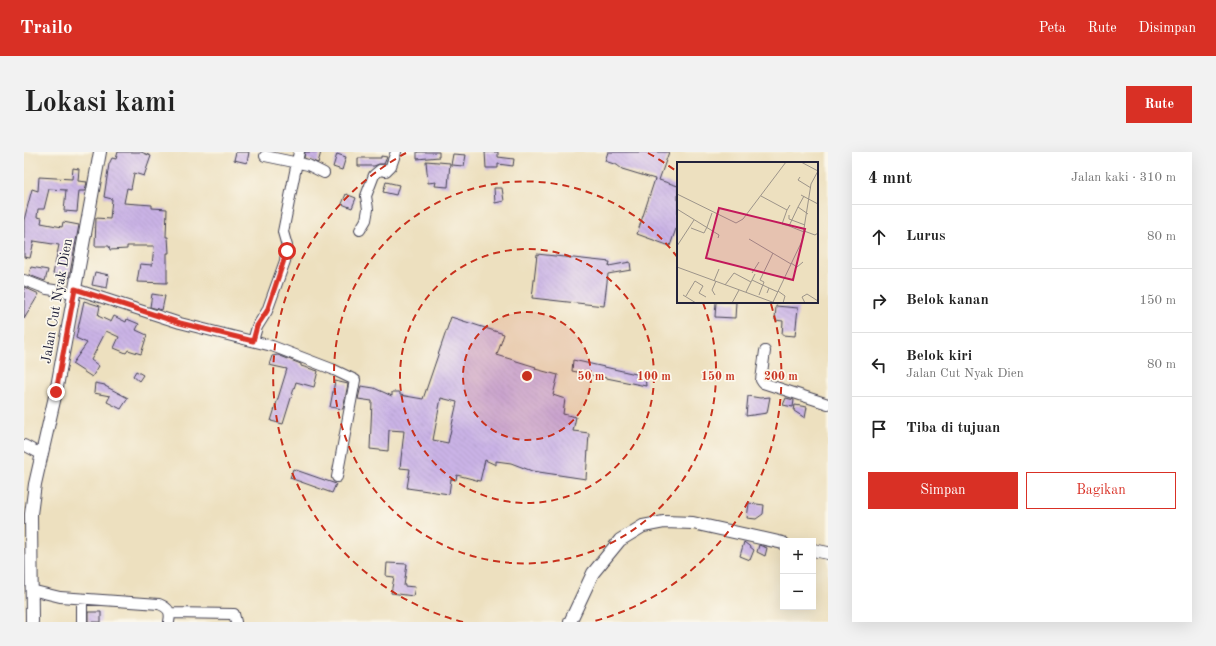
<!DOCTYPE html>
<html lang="id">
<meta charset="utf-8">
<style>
:root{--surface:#fff;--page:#f2f2f2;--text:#222;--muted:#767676;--line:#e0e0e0;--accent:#d93025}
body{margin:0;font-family:"Old Standard TT",serif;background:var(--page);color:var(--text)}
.controls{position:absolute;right:12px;bottom:12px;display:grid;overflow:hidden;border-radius:0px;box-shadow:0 4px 16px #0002}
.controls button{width:36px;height:36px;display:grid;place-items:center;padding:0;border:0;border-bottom:1px solid var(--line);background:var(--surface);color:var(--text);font:20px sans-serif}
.stop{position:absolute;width:12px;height:12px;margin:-9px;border:3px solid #d93025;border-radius:50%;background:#fff}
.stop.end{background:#d93025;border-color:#fff;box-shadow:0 1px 4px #0008}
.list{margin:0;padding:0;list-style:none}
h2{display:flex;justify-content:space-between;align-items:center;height:52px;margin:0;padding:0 16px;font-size:17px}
h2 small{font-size:13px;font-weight:400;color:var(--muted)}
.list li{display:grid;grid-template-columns:26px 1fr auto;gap:12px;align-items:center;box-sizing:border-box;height:64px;padding:0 16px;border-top:1px solid var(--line)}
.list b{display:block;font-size:15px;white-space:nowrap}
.list p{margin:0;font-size:13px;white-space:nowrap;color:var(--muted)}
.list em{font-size:13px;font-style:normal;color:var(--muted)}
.actions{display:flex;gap:8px;padding:12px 16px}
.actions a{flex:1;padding:9px 0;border:1px solid var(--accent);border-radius:0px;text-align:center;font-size:14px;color:var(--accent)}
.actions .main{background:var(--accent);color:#fff}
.icon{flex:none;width:22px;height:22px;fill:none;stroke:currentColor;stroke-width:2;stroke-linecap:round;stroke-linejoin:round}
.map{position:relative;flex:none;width:804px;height:470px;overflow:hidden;border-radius:0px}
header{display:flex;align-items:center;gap:24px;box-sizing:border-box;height:56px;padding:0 20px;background:var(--accent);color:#fff}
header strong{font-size:19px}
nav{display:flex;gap:22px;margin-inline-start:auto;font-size:14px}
.intro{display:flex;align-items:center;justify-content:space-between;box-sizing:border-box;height:96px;padding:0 24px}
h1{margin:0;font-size:28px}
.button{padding:10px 18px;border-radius:0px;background:var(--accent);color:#fff;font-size:14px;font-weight:700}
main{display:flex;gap:24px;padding:0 24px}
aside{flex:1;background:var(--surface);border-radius:0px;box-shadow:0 4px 16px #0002}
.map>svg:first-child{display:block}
</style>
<header>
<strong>Trailo</strong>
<nav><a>Peta</a><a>Rute</a><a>Disimpan</a></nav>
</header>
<div class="intro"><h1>Lokasi kami</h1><a class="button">Rute</a></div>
<main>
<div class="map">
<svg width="804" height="470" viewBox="0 0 804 470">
<defs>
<pattern id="building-back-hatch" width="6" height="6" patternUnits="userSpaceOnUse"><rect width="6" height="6" fill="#cab3e6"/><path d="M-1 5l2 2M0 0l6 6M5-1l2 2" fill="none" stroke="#ad9ac6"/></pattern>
</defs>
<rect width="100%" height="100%" fill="#fbf7ec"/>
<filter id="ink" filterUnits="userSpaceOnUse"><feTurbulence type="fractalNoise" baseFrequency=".025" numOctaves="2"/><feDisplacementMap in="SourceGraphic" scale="8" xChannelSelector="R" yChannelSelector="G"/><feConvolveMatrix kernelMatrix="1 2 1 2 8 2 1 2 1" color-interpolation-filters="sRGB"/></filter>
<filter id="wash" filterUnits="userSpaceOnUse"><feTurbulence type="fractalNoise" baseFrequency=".012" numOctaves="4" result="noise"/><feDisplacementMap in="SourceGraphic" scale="16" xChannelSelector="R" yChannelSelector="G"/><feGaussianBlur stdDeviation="0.9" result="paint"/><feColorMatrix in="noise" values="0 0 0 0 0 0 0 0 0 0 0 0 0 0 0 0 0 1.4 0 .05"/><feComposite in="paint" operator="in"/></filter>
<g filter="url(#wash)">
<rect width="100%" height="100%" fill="#ede0bf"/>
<g id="blocks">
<path fill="url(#building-back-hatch)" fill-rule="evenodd" d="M 94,0 L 117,0 L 127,4 L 120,24 L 110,21 L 107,37 L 103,36 L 100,51 L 128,53 L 128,56 L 143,57 L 142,85 L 144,85 L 145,101 L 143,101 L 143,131 L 113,130 L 116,112 L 128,113 L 130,94 L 103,94 L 103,97 L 86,98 L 85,94 L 71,94 L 72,66 L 86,67 L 88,47 L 80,45 L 85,12 L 88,6 L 92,7 Z
M 212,0 L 225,0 L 223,11 L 210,8 Z
M 281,0 L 297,0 L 294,11 L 280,6 Z
M 393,0 L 415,0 L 415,5 L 393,7 Z
M 461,0 L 474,0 L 474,5 L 490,7 L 489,14 L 474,12 L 474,16 L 462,16 Z
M 584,0 L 645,0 L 635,28 L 654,34 L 654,71 L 646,94 L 613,82 L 631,27 L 598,17 L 593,13 L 581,9 Z
M 313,2 L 322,5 L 318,18 L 309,15 Z
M 429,2 L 442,3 L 440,14 L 427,13 Z
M 357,4 L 363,5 L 360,12 L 355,12 L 350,14 L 334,14 L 334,6 L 357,6 Z
M 402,9 L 426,11 L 424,35 L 411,34 L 412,30 L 404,31 Z
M 49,16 L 55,17 L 54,29 L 63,30 L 61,39 L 55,39 L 53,60 L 40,59 L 42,38 L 25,37 L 20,57 L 14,57 L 13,65 L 18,66 L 17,71 L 38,75 L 39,70 L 55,73 L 45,126 L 29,122 L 35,93 L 10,89 L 6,106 L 0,105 L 0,68 L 8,37 L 14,39 L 15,25 L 48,27 Z
M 362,30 L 375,33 L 372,43 L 359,40 Z
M 470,36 L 478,36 L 480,49 L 471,51 Z
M 322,42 L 332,46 L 328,56 L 318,52 Z
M 513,102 L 586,110 L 585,114 L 606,110 L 607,118 L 584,122 L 580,154 L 508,146 Z
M 7,115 L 24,118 L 21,129 L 5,123 Z
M 71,120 L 85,123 L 83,136 L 68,133 Z
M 0,135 L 15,142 L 0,167 Z
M 128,142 L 141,144 L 138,158 L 126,155 Z
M 60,149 L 76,154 L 74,164 L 87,170 L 90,164 L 102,170 L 103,167 L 115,172 L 112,178 L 123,183 L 117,202 L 104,198 L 102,201 L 90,196 L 95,185 L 82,179 L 67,208 L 75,214 L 68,225 L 48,212 L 63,191 L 52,186 Z
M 692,150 L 712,150 L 711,166 L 691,165 Z
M 752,154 L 774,156 L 771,184 L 758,183 L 759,169 L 751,168 Z
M 427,165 L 480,182 L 473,203 L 512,215 L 511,217 L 534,223 L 529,243 L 541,247 L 539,262 L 552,265 L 549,279 L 565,281 L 562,327 L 508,319 L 487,311 L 472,309 L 472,313 L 461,308 L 456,329 L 433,323 L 432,328 L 427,327 L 425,342 L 383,336 L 386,317 L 376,316 L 380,279 L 365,278 L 364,299 L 346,297 L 348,249 L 334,247 L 337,234 L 350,236 L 368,244 L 368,240 L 376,240 L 376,243 L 399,247 ZM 417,246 L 433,250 L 424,291 L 409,288 Z
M 254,203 L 277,212 L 277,214 L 294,219 L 290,235 L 272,230 L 259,272 L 247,269 L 263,217 L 245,213 L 248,204 Z
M 549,208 L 621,224 L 622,234 L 548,219 Z
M 112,219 L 119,223 L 115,229 L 109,224 Z
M 311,229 L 324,232 L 319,257 L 306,255 Z
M 71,231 L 81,233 L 81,234 L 104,246 L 97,257 L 83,250 L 86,244 L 70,241 Z
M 724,244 L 736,246 L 746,245 L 743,261 L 722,264 Z
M 762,246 L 770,248 L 769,255 L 759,253 Z
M 771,253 L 783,255 L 781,266 L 770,259 Z
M 269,317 L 312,332 L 308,341 L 266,326 Z
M 725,351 L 740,353 L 739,362 L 732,367 L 723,366 Z
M 720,390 L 730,398 L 726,408 L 716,404 Z
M 735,393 L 743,396 L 741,404 L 733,400 Z
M 363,411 L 383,412 L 380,434 L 391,435 L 389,444 L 367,441 L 370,425 L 362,424 Z
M 64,460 L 77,460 L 77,470 L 64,470 Z"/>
</g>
</g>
<g filter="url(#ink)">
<use href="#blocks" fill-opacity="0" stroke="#403e4f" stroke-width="1"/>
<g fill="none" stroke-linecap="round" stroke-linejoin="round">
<defs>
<path id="minor" d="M 241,4 L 284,13 L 300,21
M 336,78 L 342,68 L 344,57 L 342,44 L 350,23 L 356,18 L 362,19 L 367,14 L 372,0
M 0,128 L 23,137 L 50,141
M 51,137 L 156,171 L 248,194 L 308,217 L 331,228 L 313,325
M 229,189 L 233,175 L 243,159 L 261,109 L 263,94 L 259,80 L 275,0
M 741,199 L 737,228 L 739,231 L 804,252
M 0,293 L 13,300 L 19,297
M 7,438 L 36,445 L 135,452 C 145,456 147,460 145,470
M 58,447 L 58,470
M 146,461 L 210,462 L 212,470"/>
<path id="tertiary" d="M 789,398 L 804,401
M 8,470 L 7,362 L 11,332 L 32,240 L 76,0
M 546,470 L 569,421 L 596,388 L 619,374 L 640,370 L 669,371 L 759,391"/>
</defs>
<use href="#minor" stroke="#403e4f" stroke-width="12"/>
<use href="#tertiary" stroke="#403e4f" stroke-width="14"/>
<use href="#minor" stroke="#fff" stroke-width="10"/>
<use href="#tertiary" stroke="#fff" stroke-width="12"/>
</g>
</g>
<g fill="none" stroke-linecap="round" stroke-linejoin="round" filter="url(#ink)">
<path stroke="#d93025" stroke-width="5" d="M 32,240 L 51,137 L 156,171 L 229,189 L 233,174 L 243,159 L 263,99"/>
</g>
<circle cx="503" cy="224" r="64" fill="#c8321e" fill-opacity=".12"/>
<g fill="none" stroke="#c8321e" stroke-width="2" stroke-dasharray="7 5">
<circle cx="503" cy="224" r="64"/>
<circle cx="503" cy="224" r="127"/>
<path d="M679 151A191 191 0 1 1 654 106"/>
<path d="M439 470A254 254 0 0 1 382 1M624 1A254 254 0 0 1 652 19M747 152A254 254 0 0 1 567 470"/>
</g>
<g text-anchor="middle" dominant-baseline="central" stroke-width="3.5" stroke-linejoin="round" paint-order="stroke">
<g font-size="14" fill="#22223b" stroke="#fbf7ec">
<text transform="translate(33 149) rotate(-80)">Jalan Cut Nyak Dien</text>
</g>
</g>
<g transform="translate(653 10)">
<rect width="141" height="141" fill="#ede0bf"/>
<path fill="none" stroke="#9c948a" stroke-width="1" d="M 124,0 L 141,9M 123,15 L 121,18 L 134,26M 0,32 L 59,61 L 66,57 L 109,0M 124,33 L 141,42M 84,34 L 110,48 L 113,43M 121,45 L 127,34M 0,47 L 42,73 L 41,76M 110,48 L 105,62 L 112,64M 112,53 L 112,57 L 128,63M 30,65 L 35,51M 14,66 L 27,71 L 30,65M 127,69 L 138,73 L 141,71M 127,70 L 112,64 L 121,45 L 131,52M 72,77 L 114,102M 0,84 L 17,58M 114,101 L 120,105 L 126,100M 0,105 L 98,141M 75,111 L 82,100M 75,118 L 92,126M 37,119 L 42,107M 48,123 L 57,111 L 74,120M 101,129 L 108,134 L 106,141M 69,130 L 78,112M 90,131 L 92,126 L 101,130M 6,133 L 19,141M 38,133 L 35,128 L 39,119M 82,133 L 87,120 L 83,118 L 96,91M 9,134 L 18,119 L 26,124 L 22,131 L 29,135M 96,140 L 125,79 L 134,22 L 141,9M 55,141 L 62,128M 128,141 L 125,135 L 130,132 L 141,139"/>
<path fill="#c2185b" fill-opacity="0.15" stroke="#c2185b" stroke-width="2" d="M 42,46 L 128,67 L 116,118 L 29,96 Z"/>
<rect width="141" height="141" fill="none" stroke="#22223b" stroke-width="2"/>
</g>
<circle cx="503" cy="224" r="6" fill="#c8321e" stroke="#fbf7ec" stroke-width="2"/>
<g font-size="12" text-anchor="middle" font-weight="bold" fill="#c8321e" stroke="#fbf7ec" stroke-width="3.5" stroke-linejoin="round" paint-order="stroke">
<text x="567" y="228">50 m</text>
<text x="630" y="228">100 m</text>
<text x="694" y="228">150 m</text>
<text x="757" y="228">200 m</text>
</g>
</svg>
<div class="controls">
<button>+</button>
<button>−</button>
</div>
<div class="stop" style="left:263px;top:99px"></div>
<div class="stop end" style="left:32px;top:240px"></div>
</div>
<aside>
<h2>4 mnt<small>Jalan kaki · 310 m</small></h2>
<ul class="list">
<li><svg class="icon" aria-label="ahead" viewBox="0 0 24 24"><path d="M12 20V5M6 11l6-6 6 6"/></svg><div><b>Lurus</b></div><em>80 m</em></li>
<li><svg class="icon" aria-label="right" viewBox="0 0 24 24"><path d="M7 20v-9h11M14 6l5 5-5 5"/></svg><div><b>Belok kanan</b></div><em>150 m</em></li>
<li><svg class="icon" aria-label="left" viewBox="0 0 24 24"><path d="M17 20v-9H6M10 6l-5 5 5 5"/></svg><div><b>Belok kiri</b><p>Jalan Cut Nyak Dien</p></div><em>80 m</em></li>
<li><svg class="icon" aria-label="arrive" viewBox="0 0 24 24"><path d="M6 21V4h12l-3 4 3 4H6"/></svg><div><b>Tiba di tujuan</b></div></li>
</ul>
<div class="actions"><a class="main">Simpan</a><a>Bagikan</a></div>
</aside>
</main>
